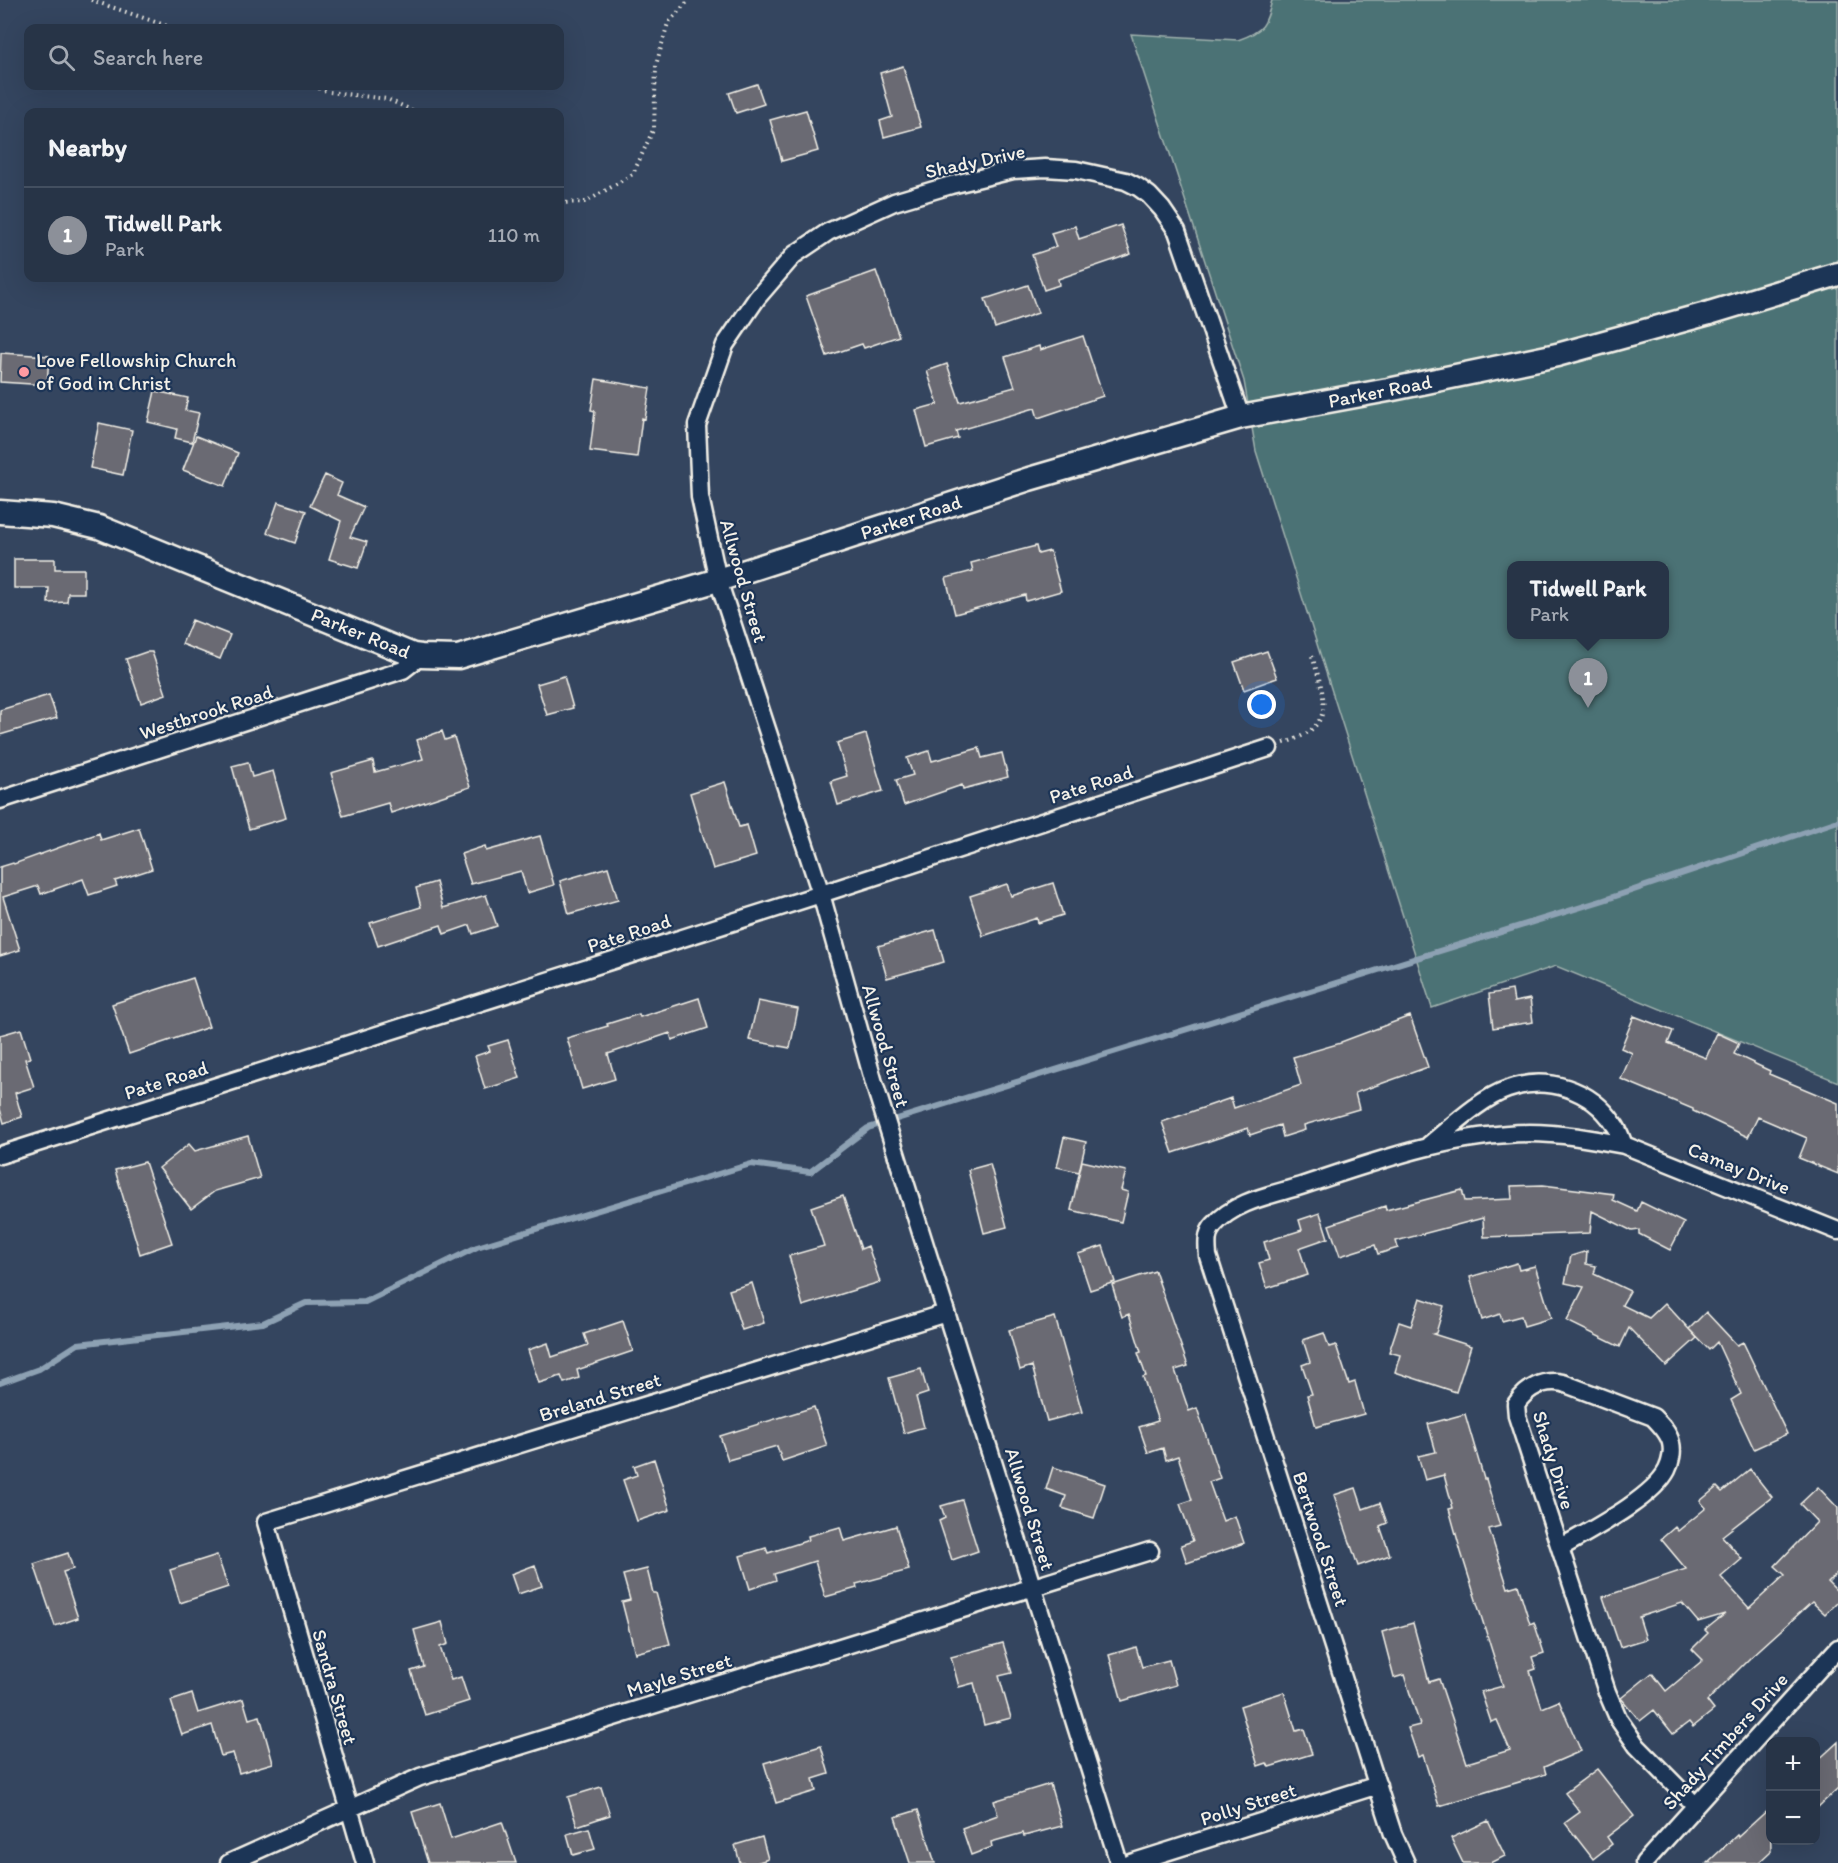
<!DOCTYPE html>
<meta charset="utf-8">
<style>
:root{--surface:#273447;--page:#333f52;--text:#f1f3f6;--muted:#a4aab4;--line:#434f60;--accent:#8c9099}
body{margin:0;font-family:Itim,sans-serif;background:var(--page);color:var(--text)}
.controls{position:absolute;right:18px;bottom:18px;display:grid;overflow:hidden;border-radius:12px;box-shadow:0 6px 24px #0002}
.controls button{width:54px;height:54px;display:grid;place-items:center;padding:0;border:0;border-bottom:2px solid var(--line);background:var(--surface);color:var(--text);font:30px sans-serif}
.you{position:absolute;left:1262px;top:705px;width:21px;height:21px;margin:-15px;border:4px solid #fff;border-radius:50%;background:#1a73e8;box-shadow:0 0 0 9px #1a73e833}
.badge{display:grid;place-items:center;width:39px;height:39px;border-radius:50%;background:var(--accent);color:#fff;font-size:20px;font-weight:700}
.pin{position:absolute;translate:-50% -50px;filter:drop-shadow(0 2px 3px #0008)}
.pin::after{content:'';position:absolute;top:32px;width:21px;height:18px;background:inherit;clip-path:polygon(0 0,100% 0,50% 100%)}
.popup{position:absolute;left:1507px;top:561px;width:162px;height:78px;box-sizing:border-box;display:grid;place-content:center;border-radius:12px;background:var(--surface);filter:drop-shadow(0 2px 4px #0005);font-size:20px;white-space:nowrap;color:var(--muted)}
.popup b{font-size:22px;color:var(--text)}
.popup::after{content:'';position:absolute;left:50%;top:100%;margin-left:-12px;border:12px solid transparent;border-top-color:var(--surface)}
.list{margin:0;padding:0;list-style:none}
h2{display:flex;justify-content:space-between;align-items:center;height:78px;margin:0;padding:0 24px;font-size:26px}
h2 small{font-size:20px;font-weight:400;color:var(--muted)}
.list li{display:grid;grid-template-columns:39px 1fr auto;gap:18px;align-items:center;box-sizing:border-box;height:96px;padding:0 24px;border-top:2px solid var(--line)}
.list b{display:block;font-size:22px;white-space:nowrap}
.list p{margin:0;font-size:20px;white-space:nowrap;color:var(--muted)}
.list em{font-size:20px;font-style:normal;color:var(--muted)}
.icon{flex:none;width:33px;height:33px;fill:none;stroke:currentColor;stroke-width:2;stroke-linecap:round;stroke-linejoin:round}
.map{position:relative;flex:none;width:1838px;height:1863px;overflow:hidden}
.search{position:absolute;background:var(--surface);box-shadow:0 6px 24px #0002;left:24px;top:24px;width:540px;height:66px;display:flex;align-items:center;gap:15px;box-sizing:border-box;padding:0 21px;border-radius:12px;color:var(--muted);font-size:22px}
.panel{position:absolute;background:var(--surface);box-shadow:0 6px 24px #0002;left:24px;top:108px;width:540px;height:174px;border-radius:12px}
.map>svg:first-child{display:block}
</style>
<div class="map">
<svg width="1838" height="1863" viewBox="0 0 1838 1863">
<rect width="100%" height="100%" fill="#34455f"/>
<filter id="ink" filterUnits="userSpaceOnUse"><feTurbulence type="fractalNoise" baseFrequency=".0167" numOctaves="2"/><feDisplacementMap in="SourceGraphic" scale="12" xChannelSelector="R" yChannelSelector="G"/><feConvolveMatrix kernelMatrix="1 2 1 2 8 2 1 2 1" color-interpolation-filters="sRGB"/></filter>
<g filter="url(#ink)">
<path fill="#4c7275" stroke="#a0b2ae" stroke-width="1.5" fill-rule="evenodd" d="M 1272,0 L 1838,0 L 1838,1082 L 1556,966 L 1432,1008 L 1256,451 L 1244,381 L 1131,34 L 1238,40 C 1264,31 1266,25 1272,0 ZM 1512,566 L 1664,566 L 1664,634 L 1512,634 Z"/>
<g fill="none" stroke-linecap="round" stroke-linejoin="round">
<path stroke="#8da1b3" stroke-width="6" d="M 0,1383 L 39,1369 L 78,1344 L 263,1323 L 306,1303 L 365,1302 L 477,1247 L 751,1164 L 810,1172 L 868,1128 L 1604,900 L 1838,821"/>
</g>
<path fill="#6a6a73" stroke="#f4f1e8" stroke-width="1.5" d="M 903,66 L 921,127 L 884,137 L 880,121 L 892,117 L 880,73 Z
M 757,84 L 764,104 L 736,113 L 729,93 Z
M 806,110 L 818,151 L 782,161 L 770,120 Z
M 1121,225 L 1131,254 L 1058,279 L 1059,285 L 1044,290 L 1032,255 L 1056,247 L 1051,233 L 1075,226 L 1079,239 Z
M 876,271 L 899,336 L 864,348 L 862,344 L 827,356 L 806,296 Z
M 1028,285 L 1038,313 L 995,328 L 985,299 Z
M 1083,336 L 1103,396 L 1038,418 L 1035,408 L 956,431 L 958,438 L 926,447 L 916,410 L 938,404 L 927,371 L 947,364 L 960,402 L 1015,387 L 1005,357 L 1039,346 L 1040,350 Z
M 1,353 L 49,356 L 47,385 L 0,382 Z
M 596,379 L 650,388 L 645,419 L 642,418 L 637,457 L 590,451 L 595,411 L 591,410 Z
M 155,391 L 188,398 L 185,410 L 199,413 L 192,442 L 175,438 L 177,429 L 148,422 Z
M 99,423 L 132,430 L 123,475 L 90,468 Z
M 196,436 L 238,453 L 225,486 L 183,470 Z
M 325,475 L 342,483 L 337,495 L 364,507 L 350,537 L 367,542 L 358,568 L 329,559 L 341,521 L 310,506 Z
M 278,502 L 306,511 L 295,543 L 267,533 Z
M 1036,546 L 1038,554 L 1050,551 L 1061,591 L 1026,601 L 1025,595 L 955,614 L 946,578 L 973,571 L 971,563 Z
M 14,559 L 55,559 L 55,569 L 84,569 L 84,593 L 68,593 L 67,602 L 48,603 L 49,588 L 14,588 Z
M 192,620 L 230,635 L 220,659 L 182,644 Z
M 1267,651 L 1277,678 L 1244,690 L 1234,662 Z
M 146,652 L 152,652 L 166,694 L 141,703 L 126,659 Z
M 564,676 L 573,708 L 547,715 L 537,684 Z
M 49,695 L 57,718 L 0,735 L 0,710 Z
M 442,731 L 445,740 L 454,737 L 470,787 L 391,813 L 388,803 L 343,816 L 331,773 L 373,761 L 375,772 L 423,759 L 417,740 Z
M 866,734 L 883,791 L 838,805 L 831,781 L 847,776 L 837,743 Z
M 979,748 L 982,758 L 1002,753 L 1008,777 L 963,789 L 962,785 L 904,805 L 896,780 L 913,775 L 907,758 L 929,751 L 932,761 Z
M 248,762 L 252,777 L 273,771 L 286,818 L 249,829 L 232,766 Z
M 725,782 L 739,827 L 747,825 L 756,856 L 713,869 L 690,793 Z
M 139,828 L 152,869 L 115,881 L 117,886 L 89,895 L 83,879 L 41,894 L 38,886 L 3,897 L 20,950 L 0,956 L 0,867 L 13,863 L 14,864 L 99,833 L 101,840 Z
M 540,836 L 554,885 L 527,893 L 521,871 L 471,884 L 461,854 L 485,846 L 486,851 Z
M 608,867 L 618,900 L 569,914 L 560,881 Z
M 436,882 L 443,908 L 486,895 L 497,926 L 473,934 L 470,925 L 444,934 L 441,925 L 378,946 L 370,923 L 421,907 L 416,888 Z
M 1053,883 L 1063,915 L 1038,923 L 1037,918 L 983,936 L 970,896 L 1007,884 L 1011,896 Z
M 935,930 L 944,962 L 887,978 L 878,946 Z
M 193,978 L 209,1027 L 129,1054 L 112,1004 Z
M 1512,990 L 1514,1002 L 1530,999 L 1533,1022 L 1493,1028 L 1489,994 Z
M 699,998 L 708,1028 L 672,1040 L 670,1033 L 608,1054 L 615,1079 L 582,1089 L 567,1038 L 608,1026 L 607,1024 L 639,1014 L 640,1017 Z
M 758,1001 L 798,1009 L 790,1048 L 749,1040 Z
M 1410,1016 L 1428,1067 L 1355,1093 L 1359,1109 L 1304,1125 L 1305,1130 L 1283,1137 L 1280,1125 L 1250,1135 L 1248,1128 L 1173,1153 L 1162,1122 L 1231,1098 L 1234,1108 L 1301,1085 L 1293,1057 L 1341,1043 L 1341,1042 Z
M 1634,1016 L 1673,1031 L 1668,1043 L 1706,1058 L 1717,1033 L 1739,1043 L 1734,1054 L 1770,1071 L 1769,1074 L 1838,1103 L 1838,1174 L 1799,1158 L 1807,1138 L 1758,1117 L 1748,1137 L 1693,1111 L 1693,1109 L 1621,1079 L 1632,1053 L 1621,1048 Z
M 21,1029 L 30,1058 L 25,1059 L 34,1087 L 15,1093 L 22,1117 L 4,1123 L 0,1109 L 0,1035 Z
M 508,1040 L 520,1078 L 485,1089 L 475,1056 L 490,1051 L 488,1046 Z
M 248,1136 L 260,1178 L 215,1191 L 191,1209 L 159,1168 L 189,1144 L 195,1151 Z
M 1064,1137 L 1086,1142 L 1079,1172 L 1057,1167 Z
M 1082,1161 L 1126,1171 L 1121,1190 L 1128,1192 L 1121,1222 L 1071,1210 Z
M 145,1162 L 172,1243 L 140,1254 L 115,1170 Z
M 990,1164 L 1007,1227 L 984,1233 L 968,1170 Z
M 1543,1185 L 1614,1194 L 1613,1200 L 1637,1211 L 1641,1202 L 1684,1223 L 1670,1250 L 1639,1234 L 1639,1230 L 1632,1231 L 1592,1211 L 1590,1233 L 1484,1237 L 1483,1218 L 1396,1241 L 1398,1248 L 1378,1254 L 1375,1245 L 1340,1256 L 1329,1225 L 1385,1206 L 1386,1210 L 1462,1190 L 1465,1201 L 1512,1199 L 1511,1186 Z
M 843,1196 L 861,1249 L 868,1246 L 880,1282 L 803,1306 L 789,1256 L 824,1246 L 811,1207 Z
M 1320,1213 L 1328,1238 L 1299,1248 L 1308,1275 L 1267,1288 L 1259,1263 L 1269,1260 L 1264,1242 L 1302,1230 L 1299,1220 Z
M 1103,1246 L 1115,1282 L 1090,1290 L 1078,1254 Z
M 1587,1251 L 1586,1264 L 1596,1266 L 1594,1274 L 1630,1291 L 1622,1305 L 1649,1318 L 1665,1303 L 1697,1338 L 1666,1366 L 1629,1328 L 1620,1347 L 1567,1321 L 1584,1287 L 1565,1283 L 1571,1256 Z
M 1517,1263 L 1519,1270 L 1535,1266 L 1551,1318 L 1524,1326 L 1521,1316 L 1502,1321 L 1500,1314 L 1482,1320 L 1470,1277 Z
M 1155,1271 L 1188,1366 L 1175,1370 L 1189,1411 L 1197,1408 L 1220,1478 L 1209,1482 L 1223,1521 L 1235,1516 L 1244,1543 L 1187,1563 L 1181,1545 L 1193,1541 L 1180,1504 L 1192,1500 L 1178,1456 L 1166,1460 L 1163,1448 L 1148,1453 L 1139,1427 L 1158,1421 L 1143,1377 L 1146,1376 L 1138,1353 L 1141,1352 L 1129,1314 L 1122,1317 L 1112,1285 Z
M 752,1283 L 764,1323 L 742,1330 L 729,1290 Z
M 1420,1298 L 1444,1306 L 1436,1333 L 1433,1334 L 1471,1346 L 1456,1392 L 1395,1372 L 1400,1355 L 1389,1352 L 1399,1322 L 1411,1326 Z
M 1706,1312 L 1737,1345 L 1743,1342 L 1787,1434 L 1754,1449 L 1731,1400 L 1741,1394 L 1717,1342 L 1709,1350 L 1689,1329 Z
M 1055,1317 L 1082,1412 L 1047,1421 L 1032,1366 L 1020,1370 L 1009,1330 Z
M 623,1321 L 633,1351 L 577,1370 L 579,1378 L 564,1383 L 561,1376 L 539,1383 L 528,1350 L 548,1343 L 552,1357 L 588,1345 L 584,1334 Z
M 1324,1333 L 1329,1347 L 1336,1345 L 1349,1384 L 1355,1382 L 1364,1414 L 1316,1427 L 1307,1395 L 1312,1394 L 1302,1365 L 1310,1362 L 1303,1340 Z
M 921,1369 L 928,1393 L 916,1397 L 924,1427 L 904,1433 L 889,1378 Z
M 814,1407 L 827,1446 L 782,1461 L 777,1446 L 728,1460 L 720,1436 Z
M 1465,1414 L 1484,1479 L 1486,1479 L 1500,1526 L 1489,1529 L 1508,1588 L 1518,1585 L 1530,1624 L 1534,1622 L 1544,1653 L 1532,1657 L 1536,1669 L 1530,1671 L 1542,1708 L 1559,1701 L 1581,1751 L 1544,1767 L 1546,1774 L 1439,1806 L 1423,1755 L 1418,1757 L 1408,1728 L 1420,1725 L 1404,1675 L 1394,1678 L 1382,1632 L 1413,1623 L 1429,1682 L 1439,1679 L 1467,1763 L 1510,1750 L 1497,1720 L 1491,1722 L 1481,1692 L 1503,1686 L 1461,1552 L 1449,1509 L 1453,1508 L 1444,1475 L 1425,1480 L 1418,1456 L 1436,1452 L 1428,1424 Z
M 654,1459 L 670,1510 L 637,1521 L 623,1480 L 637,1475 L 634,1466 Z
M 1053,1467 L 1105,1484 L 1094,1518 L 1062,1508 L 1066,1496 L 1046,1489 Z
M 1750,1469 L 1772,1497 L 1722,1536 L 1742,1559 L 1721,1577 L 1749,1608 L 1785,1575 L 1775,1566 L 1817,1522 L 1800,1504 L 1818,1487 L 1838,1508 L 1838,1572 L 1828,1582 L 1838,1592 L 1838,1601 L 1825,1614 L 1812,1602 L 1750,1658 L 1707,1701 L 1714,1710 L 1693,1727 L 1689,1722 L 1673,1734 L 1654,1710 L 1640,1721 L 1621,1698 L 1652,1673 L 1666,1691 L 1703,1660 L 1692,1649 L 1708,1633 L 1705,1630 L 1725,1614 L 1698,1622 L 1682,1603 L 1639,1617 L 1646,1639 L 1620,1647 L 1603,1597 L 1686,1569 L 1661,1539 L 1675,1527 L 1678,1531 L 1706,1508 L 1700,1501 L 1717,1487 L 1722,1492 Z
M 1356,1488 L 1363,1509 L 1380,1503 L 1387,1523 L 1380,1526 L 1390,1555 L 1358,1566 L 1334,1495 Z
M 962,1500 L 978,1551 L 952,1560 L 939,1521 L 945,1518 L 941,1506 Z
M 896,1526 L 909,1570 L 856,1584 L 857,1588 L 825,1597 L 815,1561 L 774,1574 L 776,1580 L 750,1589 L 740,1556 L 766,1548 L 768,1553 L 809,1540 L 808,1536 L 840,1527 L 844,1541 Z
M 68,1553 L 73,1569 L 63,1572 L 78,1618 L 55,1626 L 34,1564 Z
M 217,1555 L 228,1587 L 180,1603 L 170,1570 Z
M 535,1565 L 542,1586 L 518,1594 L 511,1574 Z
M 647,1569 L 653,1593 L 656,1593 L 670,1644 L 635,1653 L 622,1602 L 630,1600 L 623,1575 Z
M 442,1622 L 448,1644 L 440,1647 L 451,1680 L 461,1677 L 469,1701 L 425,1715 L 411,1671 L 424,1667 L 414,1630 Z
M 1003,1643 L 1012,1673 L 999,1676 L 1011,1718 L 984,1725 L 974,1683 L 959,1687 L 951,1657 Z
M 1136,1647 L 1142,1667 L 1169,1660 L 1176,1685 L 1122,1701 L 1109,1655 Z
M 1284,1692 L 1296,1731 L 1304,1729 L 1312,1754 L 1269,1767 L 1267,1763 L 1258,1766 L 1240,1706 Z
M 192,1694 L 198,1713 L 243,1699 L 249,1719 L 260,1716 L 273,1763 L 239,1773 L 233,1753 L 221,1756 L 212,1725 L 182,1735 L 171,1701 Z
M 1838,1742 L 1838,1788 L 1815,1810 L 1815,1763 Z
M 821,1746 L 829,1774 L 813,1779 L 816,1791 L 776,1803 L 764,1763 Z
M 1597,1769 L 1634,1816 L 1607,1837 L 1612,1844 L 1593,1859 L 1565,1823 L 1580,1812 L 1565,1793 Z
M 1050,1784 L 1062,1826 L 1024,1836 L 1023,1833 L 991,1842 L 992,1847 L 971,1855 L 962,1828 L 998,1815 L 994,1801 Z
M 601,1787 L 610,1815 L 577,1826 L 568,1797 Z
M 440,1803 L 451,1839 L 502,1822 L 516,1863 L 428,1863 L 412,1812 Z
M 1770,1808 L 1771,1851 L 1758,1863 L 1707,1863 L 1737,1835 L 1738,1837 Z
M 918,1810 L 935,1863 L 910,1863 L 895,1817 Z
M 1488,1821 L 1505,1856 L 1491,1863 L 1463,1863 L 1451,1838 Z
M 589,1828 L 595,1849 L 573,1855 L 567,1834 Z
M 762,1837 L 768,1859 L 756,1863 L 740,1863 L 735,1845 Z"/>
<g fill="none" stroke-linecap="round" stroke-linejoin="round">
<defs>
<path id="minor" d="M 0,800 L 403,670 L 421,656
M 1429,1145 C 1451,1127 1481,1098 1508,1089 C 1547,1075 1591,1089 1614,1124 C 1619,1130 1621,1138 1624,1145
M 0,1155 L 821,894 L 1269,748
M 1560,1548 C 1589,1531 1652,1499 1667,1470 C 1671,1462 1673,1451 1671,1443 C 1669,1433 1660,1424 1653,1417 L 1563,1383 C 1543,1379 1527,1388 1516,1404 L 1517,1416 L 1607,1692 L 1619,1720 L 1637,1746 L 1695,1805
M 229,1863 L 420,1777 L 1150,1551
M 365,1863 L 266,1522 L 946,1313
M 1119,1863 L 874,1083 L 821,894 L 718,580 L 700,497 L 697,425 L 725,345 L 757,298 L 794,255 L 828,232 L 894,202 L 951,185 L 1013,170 L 1045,168 L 1076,170 L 1126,181 L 1138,187 L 1149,195 L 1162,209 L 1177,231 L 1241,417
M 1131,1863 L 1378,1785
M 1406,1863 L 1393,1834 L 1208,1256 C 1207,1245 1206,1233 1214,1225 C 1236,1200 1273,1195 1304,1185 C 1377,1161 1451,1134 1529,1133 C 1561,1133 1593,1139 1624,1145 L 1838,1231
M 1644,1863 L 1838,1648"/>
<path id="secondary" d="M 0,512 L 53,516 L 99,527 L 413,655 L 421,656 L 458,657 L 718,580 L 1029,479 L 1241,417 L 1388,390 L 1557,355 L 1706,314 L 1838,274"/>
</defs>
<use href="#minor" stroke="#f4f1e8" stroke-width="21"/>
<use href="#secondary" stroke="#f4f1e8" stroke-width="27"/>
<path stroke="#f4f1e8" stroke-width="4" stroke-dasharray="1.5 4.5" stroke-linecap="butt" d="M 91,0 L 173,28
M 313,86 L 329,92 L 387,99 L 416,112
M 560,203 L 586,202 L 633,174 L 654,128 L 656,65 L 668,23 L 689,0
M 1284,743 C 1338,726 1325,698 1312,656"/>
<use href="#minor" stroke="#1d3557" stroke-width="16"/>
<use href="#secondary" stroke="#1d3557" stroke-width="22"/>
</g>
</g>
<circle fill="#ff9aa2" stroke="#1d3557" stroke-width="2" cx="24" cy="372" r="6"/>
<g text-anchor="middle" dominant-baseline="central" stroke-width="4.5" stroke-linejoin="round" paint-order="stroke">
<g font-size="20" fill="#f4f1e8" stroke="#1d3557">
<text transform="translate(975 161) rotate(-12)">Shady Drive</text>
<text transform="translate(1380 391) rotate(-11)">Parker Road</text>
<text transform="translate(911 517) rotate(-18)">Parker Road</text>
<text transform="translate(744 581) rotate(74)">Allwood Street</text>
<text transform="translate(361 633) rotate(22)">Parker Road</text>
<text transform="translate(206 712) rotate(-18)">Westbrook Road</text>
<text transform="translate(1091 784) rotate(-18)">Pate Road</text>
<text transform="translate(629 933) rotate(-18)">Pate Road</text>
<text transform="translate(886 1046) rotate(74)">Allwood Street</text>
<text transform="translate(166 1080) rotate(-18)">Pate Road</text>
<text transform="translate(1739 1168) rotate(22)">Camay Drive</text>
<text transform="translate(600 1397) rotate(-17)">Breland Street</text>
<text transform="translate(1554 1460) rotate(73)">Shady Drive</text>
<text transform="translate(1030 1509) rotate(73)">Allwood Street</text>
<text transform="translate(1321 1539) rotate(72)">Bertwood Street</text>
<text transform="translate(679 1675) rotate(-17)">Mayle Street</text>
<text transform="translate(335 1687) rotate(74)">Sandra Street</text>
<text transform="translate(1725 1741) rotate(-48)">Shady Timbers Drive</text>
<text transform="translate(1248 1804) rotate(-18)">Polly Street</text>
</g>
<g font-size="20" fill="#f4f1e8" stroke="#1d3557" text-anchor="start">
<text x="36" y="360">Love Fellowship Church<tspan x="36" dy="23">of God in Christ</tspan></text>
</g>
</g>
</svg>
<div class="controls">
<button>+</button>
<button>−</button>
</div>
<div class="you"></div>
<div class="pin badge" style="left:1588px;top:708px">1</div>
<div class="popup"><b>Tidwell Park</b>Park</div>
<div class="search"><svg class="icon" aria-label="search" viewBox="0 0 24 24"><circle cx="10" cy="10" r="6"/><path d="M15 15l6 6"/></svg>Search here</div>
<section class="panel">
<h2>Nearby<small></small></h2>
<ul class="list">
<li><span class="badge">1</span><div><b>Tidwell Park</b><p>Park</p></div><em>110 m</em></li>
</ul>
</section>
</div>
